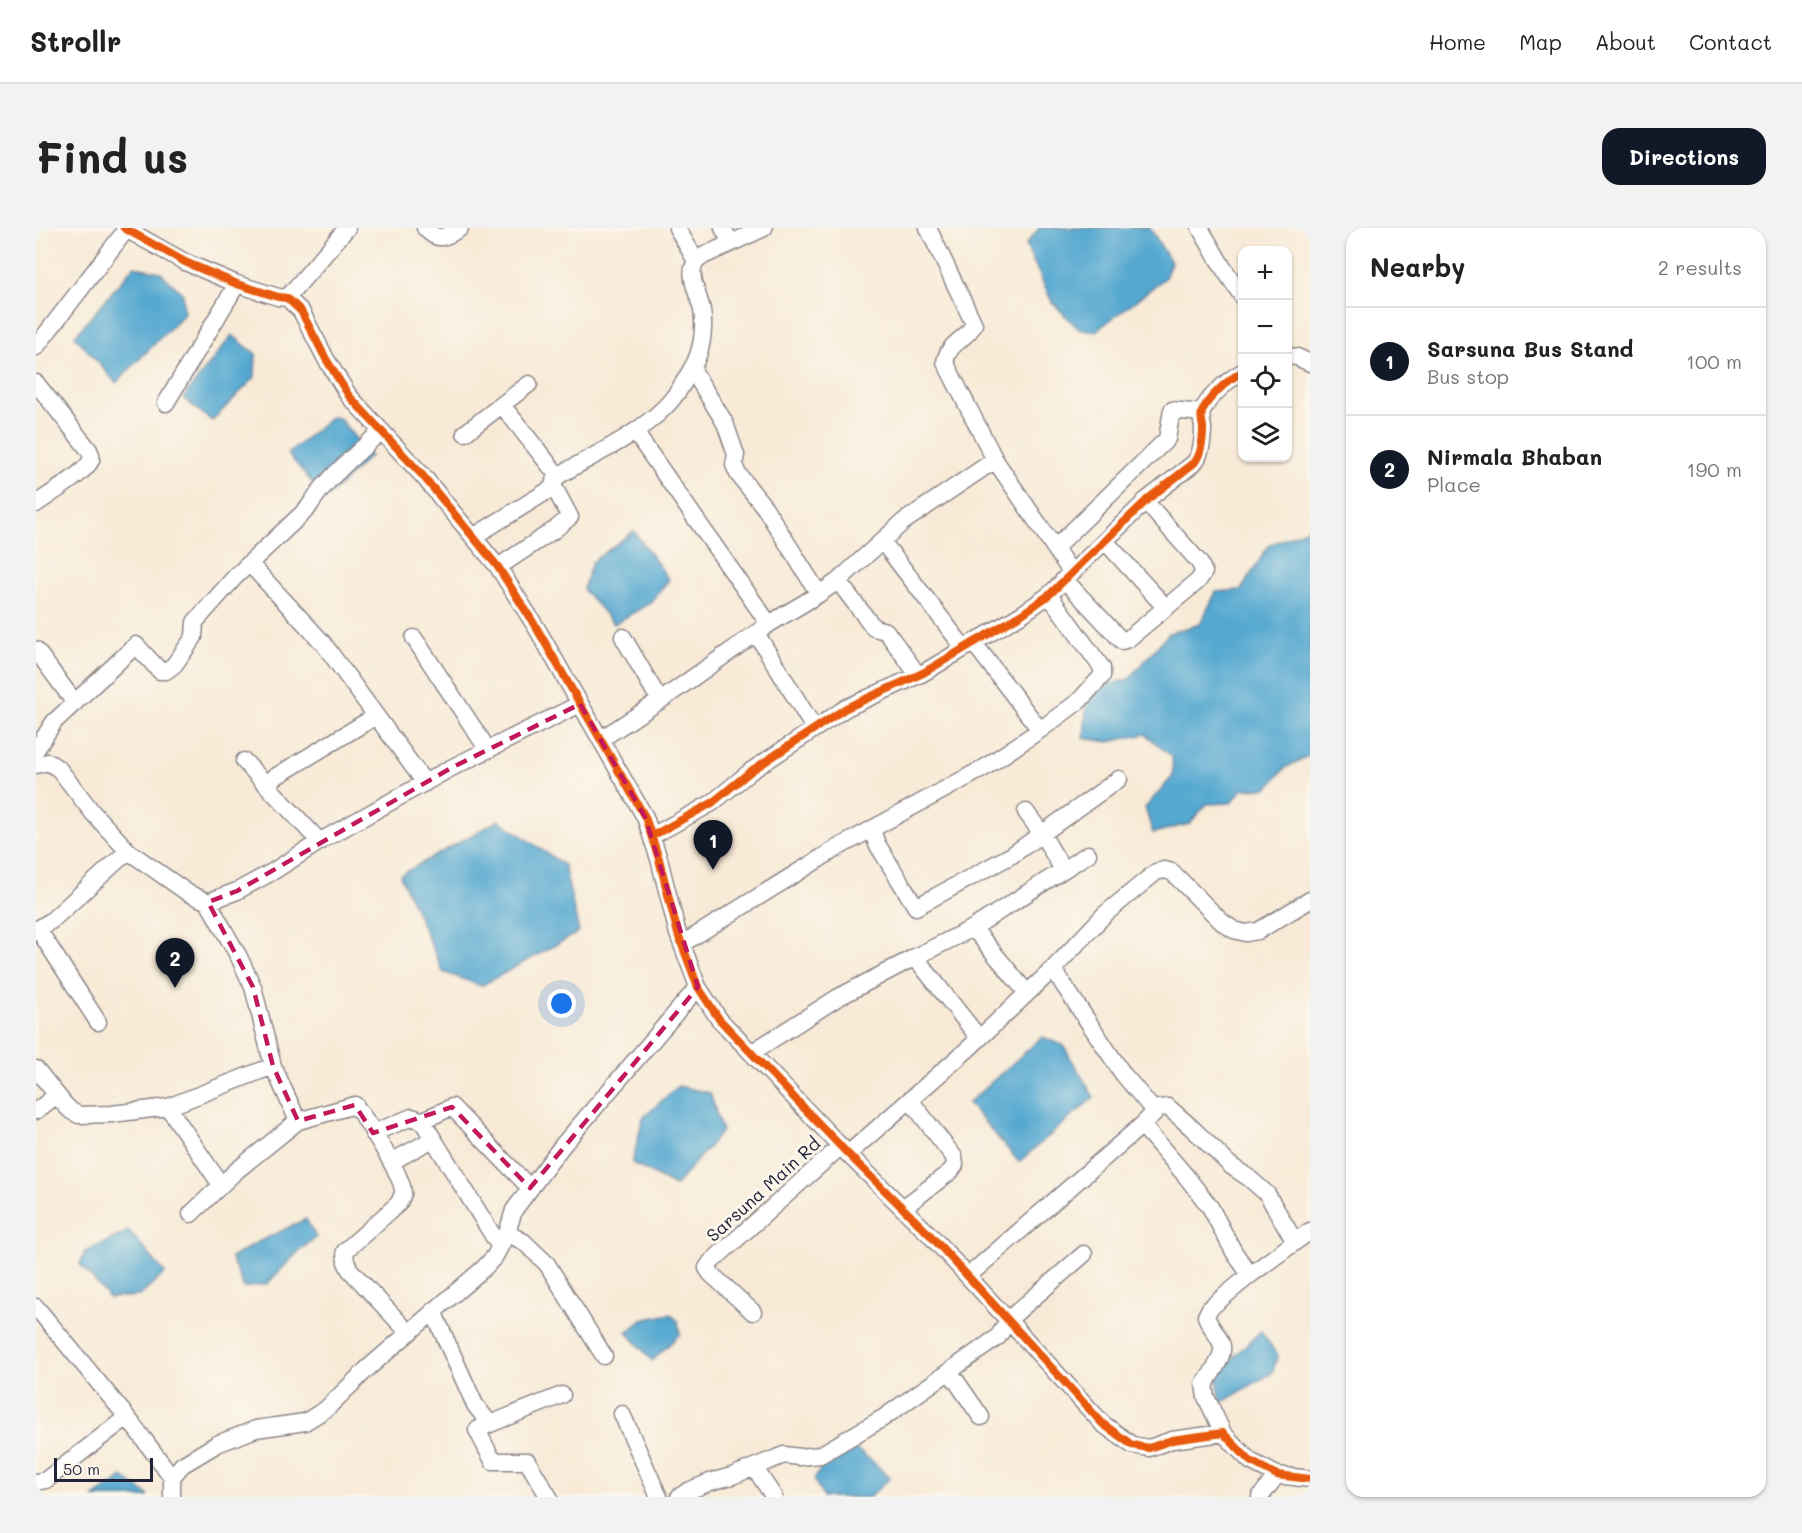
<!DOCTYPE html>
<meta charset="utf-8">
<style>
:root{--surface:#fff;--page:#f2f2f2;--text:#222;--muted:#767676;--line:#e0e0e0;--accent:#111827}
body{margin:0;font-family:Mali,sans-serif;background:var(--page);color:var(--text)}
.controls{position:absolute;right:18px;top:18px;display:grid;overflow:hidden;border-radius:12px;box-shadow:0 2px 4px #0004}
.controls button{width:54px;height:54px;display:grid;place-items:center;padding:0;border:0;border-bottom:2px solid var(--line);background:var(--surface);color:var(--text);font:30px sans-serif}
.scale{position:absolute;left:18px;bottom:15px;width:99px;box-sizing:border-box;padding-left:6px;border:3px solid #22223b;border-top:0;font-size:16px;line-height:21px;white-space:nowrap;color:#22223b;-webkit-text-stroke:4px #fbf7ec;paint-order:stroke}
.you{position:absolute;left:526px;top:776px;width:21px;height:21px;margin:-15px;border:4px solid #fff;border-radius:50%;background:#1a73e8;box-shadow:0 0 0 9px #1a73e833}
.badge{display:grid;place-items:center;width:39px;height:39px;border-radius:50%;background:var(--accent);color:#fff;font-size:20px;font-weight:700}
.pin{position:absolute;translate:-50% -50px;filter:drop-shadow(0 2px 3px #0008)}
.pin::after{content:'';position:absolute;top:32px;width:21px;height:18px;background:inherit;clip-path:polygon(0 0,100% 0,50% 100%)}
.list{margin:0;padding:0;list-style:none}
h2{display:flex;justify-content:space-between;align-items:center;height:78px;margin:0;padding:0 24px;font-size:26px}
h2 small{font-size:20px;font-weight:400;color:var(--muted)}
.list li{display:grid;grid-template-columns:39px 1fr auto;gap:18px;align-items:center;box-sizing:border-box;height:108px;padding:0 24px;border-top:2px solid var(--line)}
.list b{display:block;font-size:22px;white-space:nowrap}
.list p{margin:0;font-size:20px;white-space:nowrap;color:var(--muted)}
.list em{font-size:20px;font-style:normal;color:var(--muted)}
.icon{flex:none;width:33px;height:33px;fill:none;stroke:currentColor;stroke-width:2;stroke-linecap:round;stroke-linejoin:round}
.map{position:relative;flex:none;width:1274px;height:1269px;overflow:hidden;border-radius:18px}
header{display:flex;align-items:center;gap:36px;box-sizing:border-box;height:84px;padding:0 30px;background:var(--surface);border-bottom:2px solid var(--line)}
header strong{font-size:28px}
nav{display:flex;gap:33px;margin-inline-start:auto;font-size:21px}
.intro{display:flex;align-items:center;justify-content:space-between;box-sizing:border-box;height:144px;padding:0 36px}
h1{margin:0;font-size:42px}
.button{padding:15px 27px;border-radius:18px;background:var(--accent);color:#fff;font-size:21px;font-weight:700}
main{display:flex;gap:36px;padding:0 36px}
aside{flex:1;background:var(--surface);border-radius:18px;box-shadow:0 2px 4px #0004}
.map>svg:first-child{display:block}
</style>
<header>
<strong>Strollr</strong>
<nav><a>Home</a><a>Map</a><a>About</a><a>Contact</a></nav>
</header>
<div class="intro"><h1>Find us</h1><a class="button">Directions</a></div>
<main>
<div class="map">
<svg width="1274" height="1269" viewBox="0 0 1274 1269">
<rect width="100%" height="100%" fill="#fbf7ec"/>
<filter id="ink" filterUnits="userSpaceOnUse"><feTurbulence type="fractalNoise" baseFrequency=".0167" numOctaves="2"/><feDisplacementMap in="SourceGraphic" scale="12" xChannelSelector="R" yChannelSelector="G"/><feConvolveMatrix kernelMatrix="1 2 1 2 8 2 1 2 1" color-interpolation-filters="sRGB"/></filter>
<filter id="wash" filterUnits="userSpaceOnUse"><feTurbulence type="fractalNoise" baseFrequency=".008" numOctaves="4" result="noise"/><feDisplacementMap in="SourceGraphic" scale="24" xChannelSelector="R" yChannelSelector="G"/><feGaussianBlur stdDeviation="1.35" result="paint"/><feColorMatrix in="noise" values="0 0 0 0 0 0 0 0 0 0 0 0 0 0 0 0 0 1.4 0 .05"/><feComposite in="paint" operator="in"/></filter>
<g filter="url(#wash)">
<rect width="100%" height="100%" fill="#f8ead7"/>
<path fill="#55a8d0" stroke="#3c6586" stroke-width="1.5" d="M 1003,0 L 1114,0 L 1135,34 L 1129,50 L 1060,103 L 1043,101 L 1016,74 L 990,17 Z
M 98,38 L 124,44 L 147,66 L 148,86 L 80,155 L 39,108 Z
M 196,107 L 220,126 L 219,149 L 176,193 L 147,170 Z
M 295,189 L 303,190 L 334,228 L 290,271 L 252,226 Z
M 1274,297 L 1274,527 L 1249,540 L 1232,560 L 1207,561 L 1195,575 L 1171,576 L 1153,596 L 1117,605 L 1109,580 L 1137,548 L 1136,529 L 1109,506 L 1073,514 L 1048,510 L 1051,472 L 1063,459 L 1093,451 L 1133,405 L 1164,396 L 1180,364 L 1205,362 L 1233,317 L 1269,302 Z
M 598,303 L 633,352 L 614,375 L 578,396 L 547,361 L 556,334 Z
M 463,592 L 528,637 L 543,704 L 445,758 L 407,744 L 364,647 Z
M 1006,809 L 1027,817 L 1058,869 L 983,934 L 932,875 Z
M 642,858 L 674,865 L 686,903 L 639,958 L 596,935 L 607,890 Z
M 270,991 L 280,1009 L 262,1024 L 231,1056 L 208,1060 L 195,1030 L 222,1014 Z
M 93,1003 L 129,1045 L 104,1068 L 73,1070 L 44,1036 L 49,1024 Z
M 634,1086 L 642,1093 L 644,1106 L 616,1133 L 591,1104 L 606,1092 Z
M 1225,1103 L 1242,1128 L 1236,1145 L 1185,1175 L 1180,1145 Z
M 816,1219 L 835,1232 L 854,1250 L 833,1269 L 787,1269 L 778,1252 L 788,1235 Z
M 87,1249 L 112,1267 L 112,1269 L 58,1269 Z"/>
</g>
<g filter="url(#ink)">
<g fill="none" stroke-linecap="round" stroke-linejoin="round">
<defs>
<path id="minor" d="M 88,0 L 149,34 L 201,56 L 242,69 L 251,70 L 265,83 L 290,131 L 313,168 L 387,248 L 462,339 L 500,399 L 609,589 L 623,631 L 642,706 L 662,759 L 683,791 L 812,926 L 895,1008 L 1067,1196 L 1096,1217 L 1113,1220 L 1136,1212 L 1187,1205 L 1214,1233 L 1241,1247 L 1274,1251
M 389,0 C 402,15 410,9 424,0
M 641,0 L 660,33
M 687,0 L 695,15
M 892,0 L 938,96 C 931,112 913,113 909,134 L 959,232
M 1164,0 L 1186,38 L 1206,68
M 251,70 L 311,0
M 0,119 L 90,2
M 1252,128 L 1261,129 L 1274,135
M 656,141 L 689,195 L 700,227 L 698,237 L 702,246 L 729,280 L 783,366
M 0,155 L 53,222 C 55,226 56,228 55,232 C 50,245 12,267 0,276
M 130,175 L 201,56
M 466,177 L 522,248
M 599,204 L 733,396
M 429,205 L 493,156
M 437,309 L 518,259
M 846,313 L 928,420
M 1069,313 L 1130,380
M 1019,320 L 1131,211 L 1136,182 L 1166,185
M 214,336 L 287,415 L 389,555
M 462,339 L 518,302 L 534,289 L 518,259 L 518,253 L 522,248 C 557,227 597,210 627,181 C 637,172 649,153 656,140 C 666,124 669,101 666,82 C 664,69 650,46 660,34 C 662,31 665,30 667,28 L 728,0
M 1028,351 L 1086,413 L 1092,411 L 1162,353 L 1168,344 L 1163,334 L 1109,273
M 802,353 L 838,400 L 850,403 L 882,447
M 720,405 L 778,500
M 587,409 L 624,473
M 378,410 L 452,522
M 937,414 L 1004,502
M 0,422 L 39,475
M 565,511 L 631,468 L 733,396 L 783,366 L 802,353 L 867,294 L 959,232 L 1035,344
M 0,522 L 18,494 L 100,417 L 124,443 L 130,443 L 138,437 L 158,409 L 159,394 L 199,349 L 272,280 C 290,250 320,227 345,203
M 208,533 L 284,614
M 0,537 L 12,534 L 23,541 L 57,585 L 92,623 L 152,665 L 172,674 L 201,663 L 236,644 L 288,611 L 415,540 L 544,476
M 229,555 L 340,488
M 990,584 L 1006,606 L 1027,642
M 836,602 L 841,616 L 880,679 L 976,627 L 1083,551
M 616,608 L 676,575 L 715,543 L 810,480 L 887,445 L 986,386 L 1013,367 L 1112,271 L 1158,235 C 1166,226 1167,210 1167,199 C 1166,195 1165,188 1166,184 C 1171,170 1193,151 1206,144
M 172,674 L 203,729 L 217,759 L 237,838 L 262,893 L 319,877 C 330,892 369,950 367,966 C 367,966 363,974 363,975 L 309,1023 L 310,1034 L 314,1042 L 373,1105
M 937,700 L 1052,626
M 2,701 L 62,794
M 0,702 L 15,693 L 92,623
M 646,716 L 801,620 L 948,540 L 1004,502 L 1043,473 L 1066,448 L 1066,440 L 1013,367
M 943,810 L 879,729 L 937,700 L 991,765
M 715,825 L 801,770 L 879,729
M 0,841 L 29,877 L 35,883 L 43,887 L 76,886 L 132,879 L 237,838
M 132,879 L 185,957
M 0,883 L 21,867
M 1119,884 L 1087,846 L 1017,741 L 1069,686 L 1120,644 L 1128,642 L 1136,644 L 1186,694 L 1198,702 L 1210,705 L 1222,703 L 1274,672
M 385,893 L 416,879 L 494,960
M 337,905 L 376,889 L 382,891 L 388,896 L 464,1019
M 812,926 L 932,821 L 1017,741
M 355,934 L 397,911
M 867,980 L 915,943 L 919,937 L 918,929 L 874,872
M 155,986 L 200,943 L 262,893
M 471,1005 L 488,1014 L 511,1036 L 568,1128
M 1214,1047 L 1198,1024 L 1174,979 L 1149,947 L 1106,897 L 1123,880 L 1132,879 L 1157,901 L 1195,938 L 1213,950 L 1231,966 L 1259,1014
M 932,1048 L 1106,897
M 0,1079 L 91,1189 L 136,1249
M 397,1083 L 439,1177 L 454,1196 L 526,1167
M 717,1084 L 675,1046 L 671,1040 L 675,1034 L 805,918
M 914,1144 L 945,1189
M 586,1186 L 623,1269
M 454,1196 L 441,1202 L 457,1233 L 491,1233 L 513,1269
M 1187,1205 L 1170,1169 L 1168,1157 C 1174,1147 1188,1130 1186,1118 C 1184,1109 1173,1098 1170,1088 L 1174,1080 L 1214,1047 L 1274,1003
M 718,1239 L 738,1269
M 0,1254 L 10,1252 L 91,1189
M 136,1269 L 136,1249 L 146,1237 L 181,1216 L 220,1201 L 269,1194 L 290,1181 L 331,1141 L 448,1040 L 459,1028 L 471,1005 L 478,982 L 526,918 L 662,759
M 643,1269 L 652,1263 L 674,1254 L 696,1248 L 748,1227 L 764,1229 L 784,1227 L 847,1190 L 962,1109 L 973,1091 L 1048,1026
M 1224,1269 L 1241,1247"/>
</defs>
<use href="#minor" stroke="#8d8689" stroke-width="19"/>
<use href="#minor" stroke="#fff" stroke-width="16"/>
<defs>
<path id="cycleway" d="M 88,0 L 149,34 L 201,56 L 242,69 L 251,70 L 265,83 L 290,131 L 313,168 L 387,248 L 462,339 L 500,399 L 609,589 L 623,631 L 642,706 L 662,759 L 683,791 L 812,926 L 895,1008 L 1067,1196 L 1096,1217 L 1113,1220 L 1136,1212 L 1187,1205 L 1214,1233 L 1241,1247 L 1274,1251
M 616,608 L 676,575 L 715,543 L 810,480 L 887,445 L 986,386 L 1013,367 L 1112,271 L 1158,235 C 1166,226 1167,210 1167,199 C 1166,195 1165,188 1166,184 C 1171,170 1193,151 1206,144"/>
</defs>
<use href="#cycleway" stroke="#fbf7ec" stroke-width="11"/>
<use href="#cycleway" stroke="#e8590c" stroke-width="8"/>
</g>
</g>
<path fill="none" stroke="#c2185b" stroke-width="4.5" stroke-dasharray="12 8" stroke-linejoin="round" d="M 544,476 L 609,589 L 662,759 L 494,960 L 416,879 L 337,905 L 319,877 L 262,893 L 237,838 L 217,759 L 172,674 L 201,663 L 415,540 Z"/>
<g text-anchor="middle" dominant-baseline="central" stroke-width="6" stroke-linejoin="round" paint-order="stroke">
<g font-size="18" fill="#22223b" stroke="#fbf7ec">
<text transform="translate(727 961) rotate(-42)">Sarsuna Main Rd</text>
</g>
</g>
</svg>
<div class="controls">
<button>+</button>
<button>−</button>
<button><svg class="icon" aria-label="locate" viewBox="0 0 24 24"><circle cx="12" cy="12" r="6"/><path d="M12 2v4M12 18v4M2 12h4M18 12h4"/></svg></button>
<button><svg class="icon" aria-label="layers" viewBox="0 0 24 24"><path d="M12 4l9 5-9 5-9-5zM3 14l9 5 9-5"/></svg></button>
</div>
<div class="scale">50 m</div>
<div class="you"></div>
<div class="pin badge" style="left:677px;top:642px">1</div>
<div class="pin badge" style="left:139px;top:760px">2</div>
</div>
<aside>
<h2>Nearby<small>2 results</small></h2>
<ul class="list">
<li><span class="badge">1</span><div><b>Sarsuna Bus Stand</b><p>Bus stop</p></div><em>100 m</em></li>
<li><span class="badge">2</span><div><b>Nirmala Bhaban</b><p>Place</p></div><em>190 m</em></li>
</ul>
</aside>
</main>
